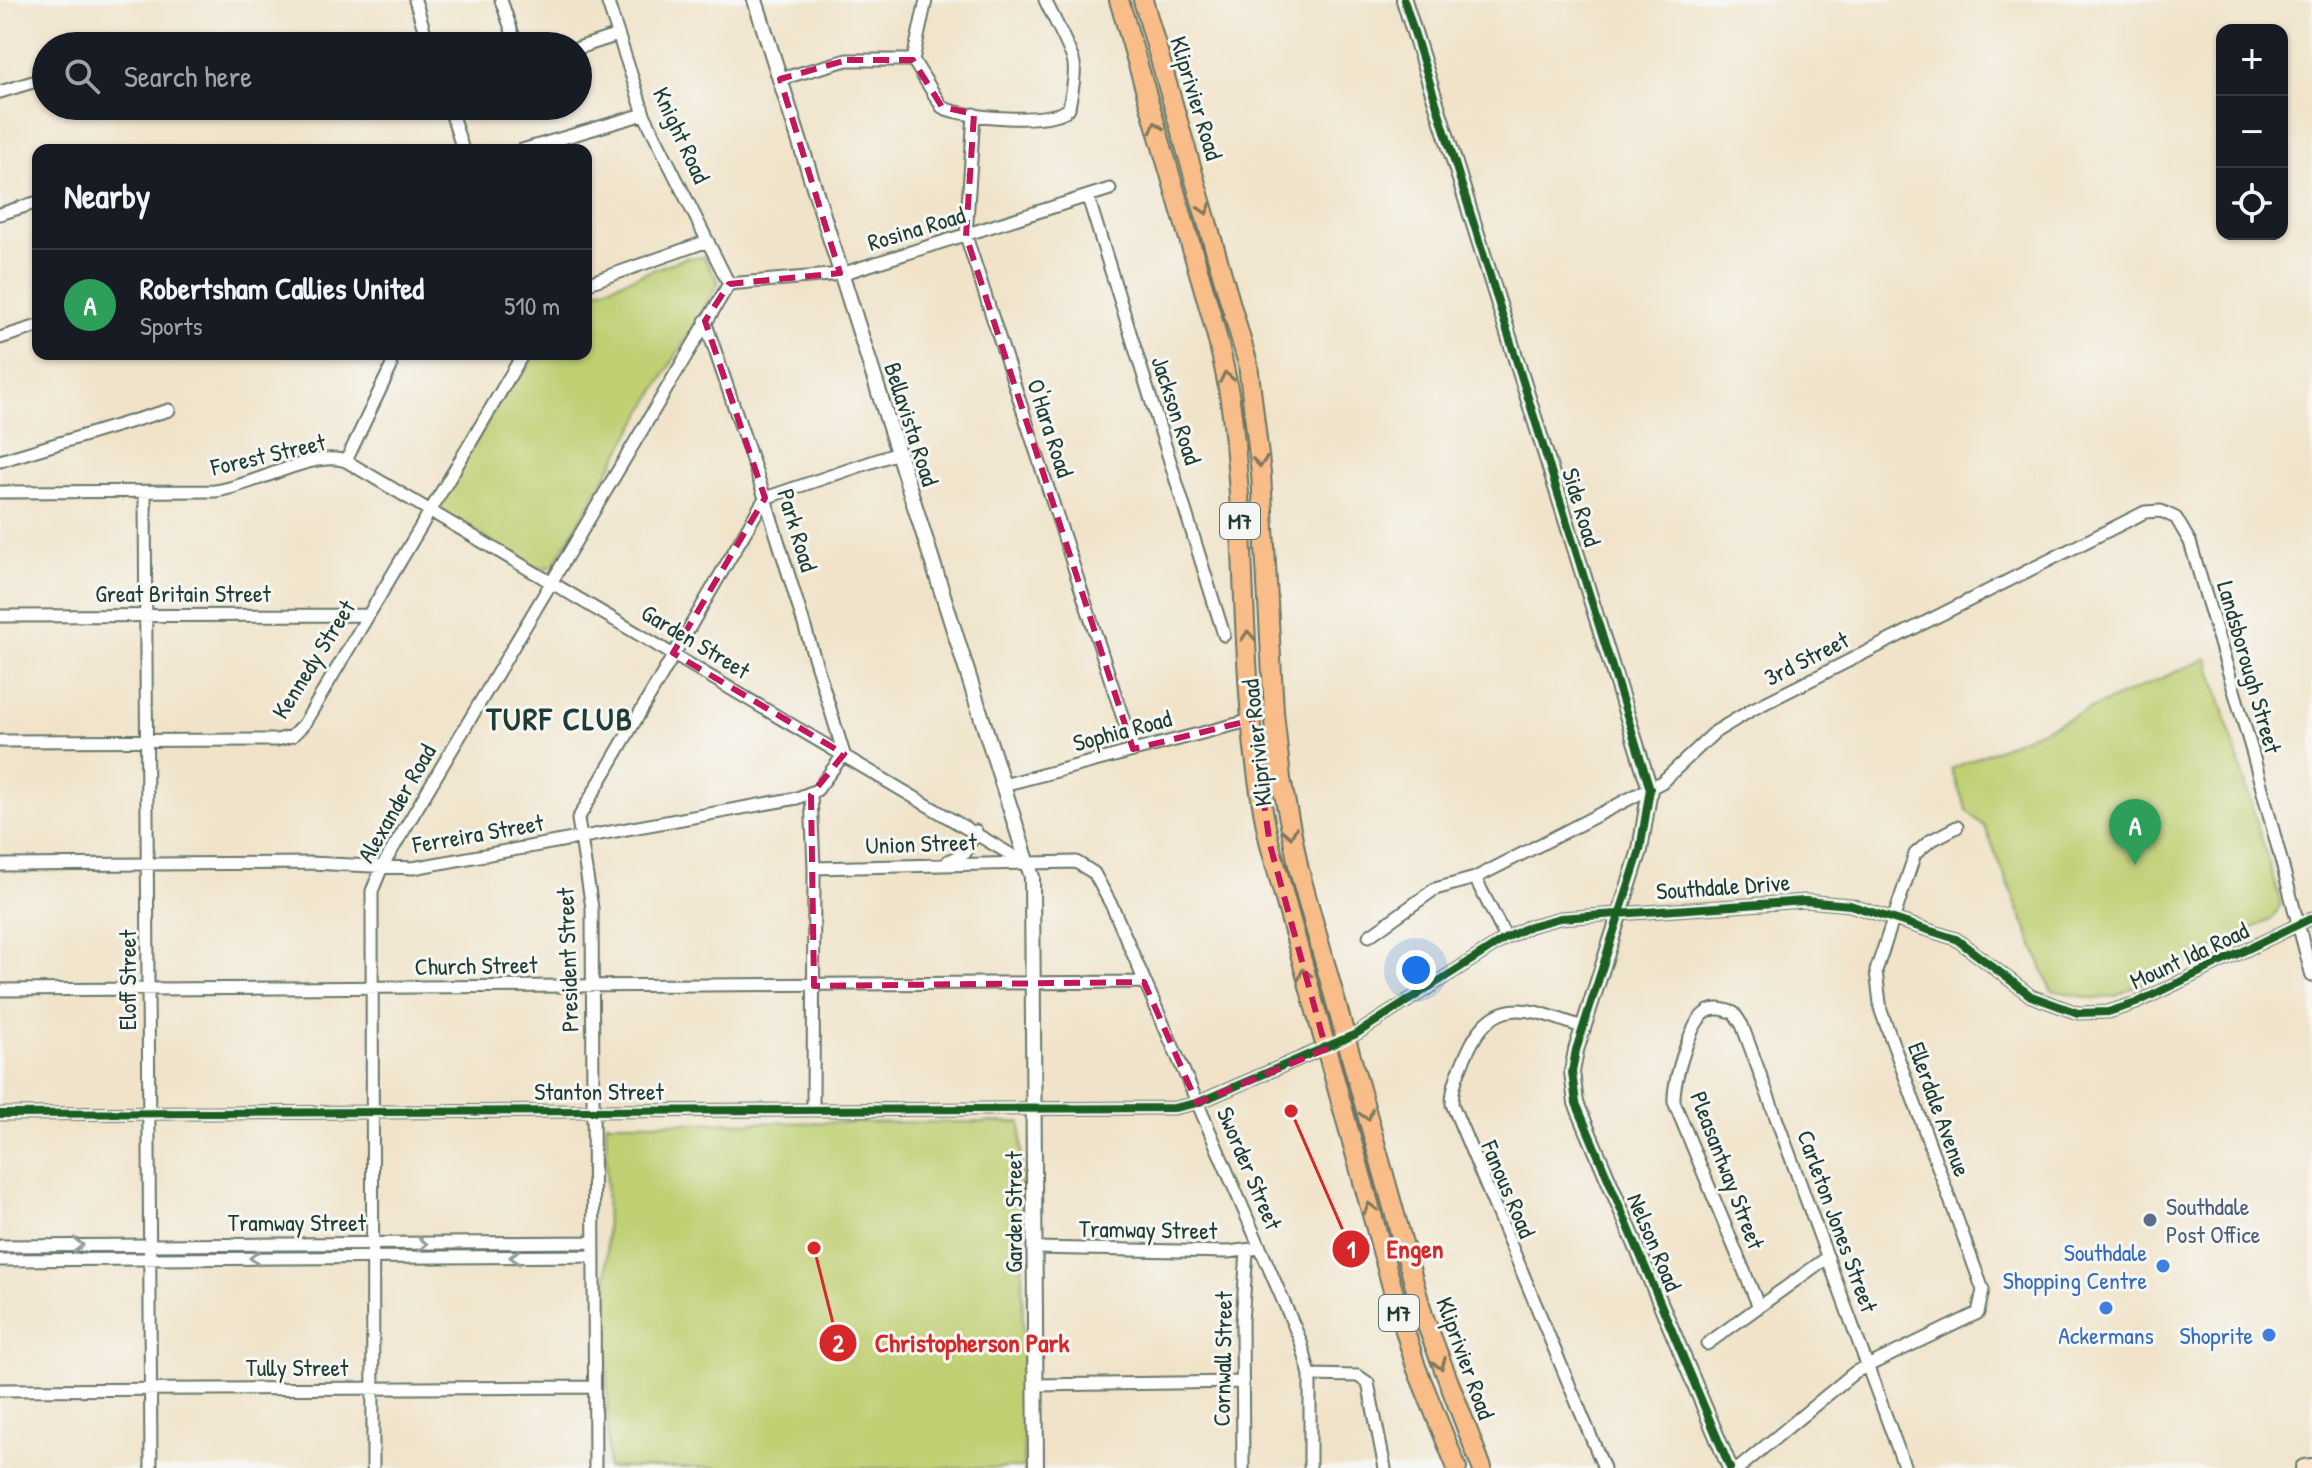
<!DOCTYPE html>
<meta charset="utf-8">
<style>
:root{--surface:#171b24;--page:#242831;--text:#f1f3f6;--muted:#9ea1a6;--line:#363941;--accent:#b45309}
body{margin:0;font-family:"Patrick Hand",sans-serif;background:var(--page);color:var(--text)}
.controls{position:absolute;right:24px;top:24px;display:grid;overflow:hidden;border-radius:16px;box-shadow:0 2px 6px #0004}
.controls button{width:72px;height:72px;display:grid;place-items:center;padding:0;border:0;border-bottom:2px solid var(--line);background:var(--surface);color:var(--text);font:40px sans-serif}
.you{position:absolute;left:1416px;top:970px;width:28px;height:28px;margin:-20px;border:6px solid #fff;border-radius:50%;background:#1a73e8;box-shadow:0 0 0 12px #1a73e833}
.badge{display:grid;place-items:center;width:52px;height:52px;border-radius:50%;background:var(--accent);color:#fff;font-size:26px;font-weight:700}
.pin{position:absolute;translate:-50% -66px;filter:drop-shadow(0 2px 4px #0008)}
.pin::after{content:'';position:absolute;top:42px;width:28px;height:24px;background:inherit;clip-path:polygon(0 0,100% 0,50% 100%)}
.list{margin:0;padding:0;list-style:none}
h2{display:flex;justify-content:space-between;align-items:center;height:104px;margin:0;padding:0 32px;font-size:34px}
h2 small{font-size:26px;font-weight:400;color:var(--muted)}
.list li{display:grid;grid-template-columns:52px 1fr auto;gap:24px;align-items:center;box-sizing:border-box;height:112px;padding:0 32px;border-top:2px solid var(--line)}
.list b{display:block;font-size:30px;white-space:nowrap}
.list p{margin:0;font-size:26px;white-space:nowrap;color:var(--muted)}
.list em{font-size:26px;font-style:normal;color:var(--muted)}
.icon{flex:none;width:44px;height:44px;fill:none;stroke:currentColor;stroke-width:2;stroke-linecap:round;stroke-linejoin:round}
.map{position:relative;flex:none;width:2312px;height:1468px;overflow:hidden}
.search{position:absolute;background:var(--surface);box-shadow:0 2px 6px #0004;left:32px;top:32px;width:560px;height:88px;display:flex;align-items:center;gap:20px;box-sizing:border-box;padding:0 28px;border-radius:44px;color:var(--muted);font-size:30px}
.panel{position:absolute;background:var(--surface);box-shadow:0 2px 6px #0004;left:32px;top:144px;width:560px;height:216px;border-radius:16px}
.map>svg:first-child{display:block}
</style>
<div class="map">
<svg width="2312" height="1468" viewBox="0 0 2312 1468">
<rect width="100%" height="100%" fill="#f6f6f2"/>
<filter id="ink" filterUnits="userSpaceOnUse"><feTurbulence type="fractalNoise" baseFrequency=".0125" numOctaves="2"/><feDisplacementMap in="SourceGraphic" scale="16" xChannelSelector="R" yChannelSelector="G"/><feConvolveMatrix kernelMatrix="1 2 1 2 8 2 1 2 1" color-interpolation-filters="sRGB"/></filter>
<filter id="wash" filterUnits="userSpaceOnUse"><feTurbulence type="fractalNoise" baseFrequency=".006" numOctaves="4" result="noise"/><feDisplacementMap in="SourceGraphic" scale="32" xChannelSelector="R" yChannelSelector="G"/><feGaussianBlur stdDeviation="1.8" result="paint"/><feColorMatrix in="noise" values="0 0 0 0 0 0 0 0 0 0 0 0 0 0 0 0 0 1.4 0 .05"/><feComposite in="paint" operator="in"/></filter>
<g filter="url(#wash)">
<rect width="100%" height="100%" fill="#f0e3c9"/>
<path fill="#bfcf72" stroke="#6f8653" stroke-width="2" d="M 703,257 L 719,282 L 553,566 L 538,569 L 441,511 L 441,501 L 528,354 L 586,354 L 586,295 L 685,258 Z
M 2208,658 L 2281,904 L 2272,919 L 2116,996 L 2096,999 L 2051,990 L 1985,827 L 1967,811 L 1951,769 Z
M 1021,1122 L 1024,1468 L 608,1468 L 606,1123 Z"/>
</g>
<g filter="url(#ink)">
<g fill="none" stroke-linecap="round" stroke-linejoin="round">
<defs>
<path id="minor" d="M 415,0 L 429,46
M 501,0 L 517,46
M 607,0 L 644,114 L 729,284
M 926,0 L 913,60 L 942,107 C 961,118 1054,125 1069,108 C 1071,94 1076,78 1074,64 C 1074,56 1050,11 1045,0
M 578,48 L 618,35
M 780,79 L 847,60 L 913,60
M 0,92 L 46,78
M 449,106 L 463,150
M 974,114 L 966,236 L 1133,749
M 522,150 L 644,114
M 1088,197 L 1224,635
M 0,214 L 38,202
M 586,284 L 708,241
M 729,284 L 841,274 L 1110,189
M 0,338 L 38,326
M 0,461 L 169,410
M 346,461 L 1020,860
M 0,492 L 215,491 C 252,487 314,449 346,461 L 391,367
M 145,492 L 151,1468
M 0,616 L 366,615
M 0,741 L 277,740 L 292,736 L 304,724 L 523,354
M 1003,785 L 1252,720
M 811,795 L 814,868 L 813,1110
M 948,861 L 965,853 L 976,831
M 0,865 L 310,863 L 413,868 L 797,798 L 817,790 L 844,754 L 765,498 L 705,321
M 814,868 L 1076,862 L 1094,873 L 1113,908 L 1301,1342 L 1310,1375 L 1310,1468
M 1475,878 L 1662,782 L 1715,732 L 1753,709 L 2145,512 L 2161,511 L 2176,518 L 2190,542 L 2252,751 L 2312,976
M 1369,936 L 1435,889 L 1475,878 L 1506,938
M 0,990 L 1144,982
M 1582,1027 C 1532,1010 1495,991 1468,1051 C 1460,1068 1452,1085 1452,1104 L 1604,1468
M 0,1114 L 1174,1108 L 1197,1103 L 1356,1034 L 1506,938 L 1530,926 L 1560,918 L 1805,901 L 1850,905 L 1956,939 L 2031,996 L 2078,1013 L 2108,1012 L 2136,1003 L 2312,918
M 0,1246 L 593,1242
M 1035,1248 L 1228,1252 L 1260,1248
M 0,1260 L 593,1256
M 1759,1307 L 1674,1102 C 1673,1083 1689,1026 1704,1014 C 1713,1006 1724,1009 1734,1013 L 1742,1025 L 1905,1468
M 1707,1344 L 1828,1257
M 1310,1375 L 1358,1376 L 1368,1383 L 1385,1468
M 1036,1385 L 1242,1382
M 0,1390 L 594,1387
M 373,1468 L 372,891 L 382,867 L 729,284
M 595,1468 L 592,908 L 578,819 L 765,498 L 898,453
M 1243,1468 L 1242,1322 L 1247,1251
M 1739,1468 L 1855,1372 L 1978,1313 L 1983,1290 L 1881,1011 L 1876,971 L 1915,854 L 1930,841 L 1957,827"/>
<path id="tertiary" d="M 755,0 L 1032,877 L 1036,1468
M 1404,0 L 1650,789 L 1640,850 L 1576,1050 L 1572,1072 L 1576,1103 L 1730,1468"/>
<path id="secondary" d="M 2304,1468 L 2312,1467"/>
<path id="primary" d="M 1119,0 C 1142,80 1166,159 1189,239 C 1206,297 1225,355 1232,415 C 1249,558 1238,704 1270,845 L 1394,1294 L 1416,1367 L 1457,1468
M 1143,0 L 1248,364 L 1261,473 L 1274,712 L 1281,779 L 1299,870 L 1423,1315 L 1482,1468"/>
</defs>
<use href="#minor" stroke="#687768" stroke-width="15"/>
<use href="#tertiary" stroke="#687768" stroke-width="18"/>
<use href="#secondary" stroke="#687768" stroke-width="20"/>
<use href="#primary" stroke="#687768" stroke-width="22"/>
<use href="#minor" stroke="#fff" stroke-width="11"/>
<use href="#tertiary" stroke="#fff" stroke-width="14"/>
<use href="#secondary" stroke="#fce5cf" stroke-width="16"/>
<use href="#primary" stroke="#f8bd88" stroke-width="18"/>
<defs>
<path id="cycleway" d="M 1404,0 L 1650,789 L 1640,850 L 1576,1050 L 1572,1072 L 1576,1103 L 1730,1468
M 0,1114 L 1174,1108 L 1197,1103 L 1356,1034 L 1506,938 L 1530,926 L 1560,918 L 1805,901 L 1850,905 L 1956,939 L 2031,996 L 2078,1013 L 2108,1012 L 2136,1003 L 2312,918"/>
</defs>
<use href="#cycleway" stroke="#f6f6f2" stroke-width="13"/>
<use href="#cycleway" stroke="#1b5e20" stroke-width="8"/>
</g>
<defs><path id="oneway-chevron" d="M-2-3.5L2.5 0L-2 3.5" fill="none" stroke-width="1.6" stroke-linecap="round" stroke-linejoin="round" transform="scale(2)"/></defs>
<g stroke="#81775a">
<use href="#oneway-chevron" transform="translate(1156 127) rotate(-107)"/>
<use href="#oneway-chevron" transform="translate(1205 209) rotate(74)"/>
<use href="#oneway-chevron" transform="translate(1226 377) rotate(-102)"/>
<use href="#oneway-chevron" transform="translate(1260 462) rotate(85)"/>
<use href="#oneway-chevron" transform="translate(1248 636) rotate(-93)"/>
<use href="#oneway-chevron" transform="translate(1290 833) rotate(79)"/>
<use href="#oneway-chevron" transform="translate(1304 974) rotate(-106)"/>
<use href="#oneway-chevron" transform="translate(1367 1115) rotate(73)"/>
<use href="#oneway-chevron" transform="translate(1370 1208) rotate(-105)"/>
<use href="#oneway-chevron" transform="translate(1440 1364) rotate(69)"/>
</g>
<g stroke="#8f9e9a">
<use href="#oneway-chevron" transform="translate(422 1244)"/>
<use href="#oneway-chevron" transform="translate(78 1245)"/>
<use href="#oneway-chevron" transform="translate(515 1257) rotate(179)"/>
<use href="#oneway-chevron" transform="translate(255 1258) rotate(180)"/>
</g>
</g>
<path fill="none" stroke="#c2185b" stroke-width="6" stroke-dasharray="16 10" stroke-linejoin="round" d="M 847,60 L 913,60 L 942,107 L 974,114 L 966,236 L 1133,749 L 1252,720 L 1270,845 L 1326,1049 L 1197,1103 L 1144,982 L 814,986 L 811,795 L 844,754 L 673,653 L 765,498 L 705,321 L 729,284 L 840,273 L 780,79 Z"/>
<circle fill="#5c6f8a" stroke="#f6f6f2" stroke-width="3" cx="2150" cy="1220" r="8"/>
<g fill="#3f7fe0" stroke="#f6f6f2" stroke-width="3">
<circle cx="2163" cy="1266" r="8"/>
<circle cx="2106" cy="1308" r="8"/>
<circle cx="2269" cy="1335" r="8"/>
</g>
<g text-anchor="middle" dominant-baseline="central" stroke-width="6" stroke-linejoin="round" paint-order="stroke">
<g fill="#f6f6f2" stroke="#60746d" stroke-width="2">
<rect x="1220" y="503" width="40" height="36" rx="6"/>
<rect x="1379" y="1295" width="40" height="36" rx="6"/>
</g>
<g font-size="22" font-weight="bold" fill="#1f3d34">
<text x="1240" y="521">M7</text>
<text x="1399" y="1313">M7</text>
</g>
<g font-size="24" fill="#1f3d34" stroke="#f6f6f2">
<text transform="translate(1197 98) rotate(73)">Kliprivier Road</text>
<text transform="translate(682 135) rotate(65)">Knight Road</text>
<text transform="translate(916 228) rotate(-17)">Rosina Road</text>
<text transform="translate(1177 410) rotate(72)">Jackson Road</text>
<text transform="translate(912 424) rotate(72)">Bellavista Road</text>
<text transform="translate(1051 428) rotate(72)">O'Hara Road</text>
<text transform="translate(268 454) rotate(-13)">Forest Street</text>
<text transform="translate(1582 507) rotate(73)">Side Road</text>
<text transform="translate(798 530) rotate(73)">Park Road</text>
<text x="183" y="593">Great Britain Street</text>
<text transform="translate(696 641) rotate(31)">Garden Street</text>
<text transform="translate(1806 658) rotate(-27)">3rd Street</text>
<text transform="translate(313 659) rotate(-58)">Kennedy Street</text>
<text transform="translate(2250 667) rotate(74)">Landsborough Street</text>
<text transform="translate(1122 730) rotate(-15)">Sophia Road</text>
<text transform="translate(1256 743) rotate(-96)">Kliprivier Road</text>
<text transform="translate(396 803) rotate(-60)">Alexander Road</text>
<text transform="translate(478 833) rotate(-10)">Ferreira Street</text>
<text transform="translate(921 843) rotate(-2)">Union Street</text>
<text transform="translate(1723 886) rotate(-4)">Southdale Drive</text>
<text transform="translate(2189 955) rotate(-25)">Mount Ida Road</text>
<text transform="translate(567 960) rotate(-92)">President Street</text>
<text transform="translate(476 965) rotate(-1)">Church Street</text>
<text transform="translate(127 980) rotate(-90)">Eloff Street</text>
<text x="599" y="1091">Stanton Street</text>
<text transform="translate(1940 1109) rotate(70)">Ellerdale Avenue</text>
<text transform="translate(1250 1168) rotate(67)">Sworder Street</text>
<text transform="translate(1728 1170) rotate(69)">Pleasantway Street</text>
<text transform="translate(1509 1189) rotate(67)">Fanous Road</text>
<text transform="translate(1013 1212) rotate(-90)">Garden Street</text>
<text transform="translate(1838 1221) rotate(70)">Carleton Jones Street</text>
<text x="297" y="1222">Tramway Street</text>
<text transform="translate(1148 1229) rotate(1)">Tramway Street</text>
<text transform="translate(1655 1242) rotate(67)">Nelson Road</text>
<text transform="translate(1466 1358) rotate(70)">Kliprivier Road</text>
<text transform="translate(1222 1359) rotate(-89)">Cornwall Street</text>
<text x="297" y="1367">Tully Street</text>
</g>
<g font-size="24" fill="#4e5e75" stroke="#f6f6f2" text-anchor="start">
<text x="2166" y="1206">Southdale<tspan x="2166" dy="28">Post Office</tspan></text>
</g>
<g font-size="24" fill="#366cbe" stroke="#f6f6f2" text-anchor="end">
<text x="2147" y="1252">Southdale<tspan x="2147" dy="28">Shopping Centre</tspan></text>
<text x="2106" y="1335" text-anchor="middle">Ackermans</text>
<text x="2253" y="1335">Shoprite</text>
</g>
<g font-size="32" font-weight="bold" letter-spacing="2" fill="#1f3d34" stroke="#f6f6f2">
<text x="560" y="718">TURF CLUB</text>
</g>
</g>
<path fill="none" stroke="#d62828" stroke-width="3" d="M1291 1111L1351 1249M814 1248L838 1343"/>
<g fill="#d62828" stroke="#f6f6f2" stroke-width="3">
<circle cx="1291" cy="1111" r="8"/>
<circle cx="814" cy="1248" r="8"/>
<circle cx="1351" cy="1249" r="20"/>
<circle cx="838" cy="1343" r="20"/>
</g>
<g font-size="24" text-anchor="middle" font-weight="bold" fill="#fff">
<text x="1351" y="1258">1</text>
<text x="838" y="1352">2</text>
</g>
<g font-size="26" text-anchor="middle" font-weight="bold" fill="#d62828" stroke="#f6f6f2" stroke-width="6" stroke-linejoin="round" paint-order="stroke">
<text x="1415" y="1258">Engen</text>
<text x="972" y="1352">Christopherson Park</text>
</g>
</svg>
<div class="controls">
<button>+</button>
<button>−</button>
<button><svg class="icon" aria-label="locate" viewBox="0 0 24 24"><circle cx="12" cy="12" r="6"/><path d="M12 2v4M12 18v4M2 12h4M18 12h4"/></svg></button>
</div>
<div class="you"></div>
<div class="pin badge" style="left:2135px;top:865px;background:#2e9e5b">A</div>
<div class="search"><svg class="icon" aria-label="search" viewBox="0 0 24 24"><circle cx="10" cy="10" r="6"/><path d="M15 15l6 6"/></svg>Search here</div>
<section class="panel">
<h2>Nearby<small></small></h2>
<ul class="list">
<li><span class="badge" style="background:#2e9e5b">A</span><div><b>Robertsham Callies United</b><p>Sports</p></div><em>510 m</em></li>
</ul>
</section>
</div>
